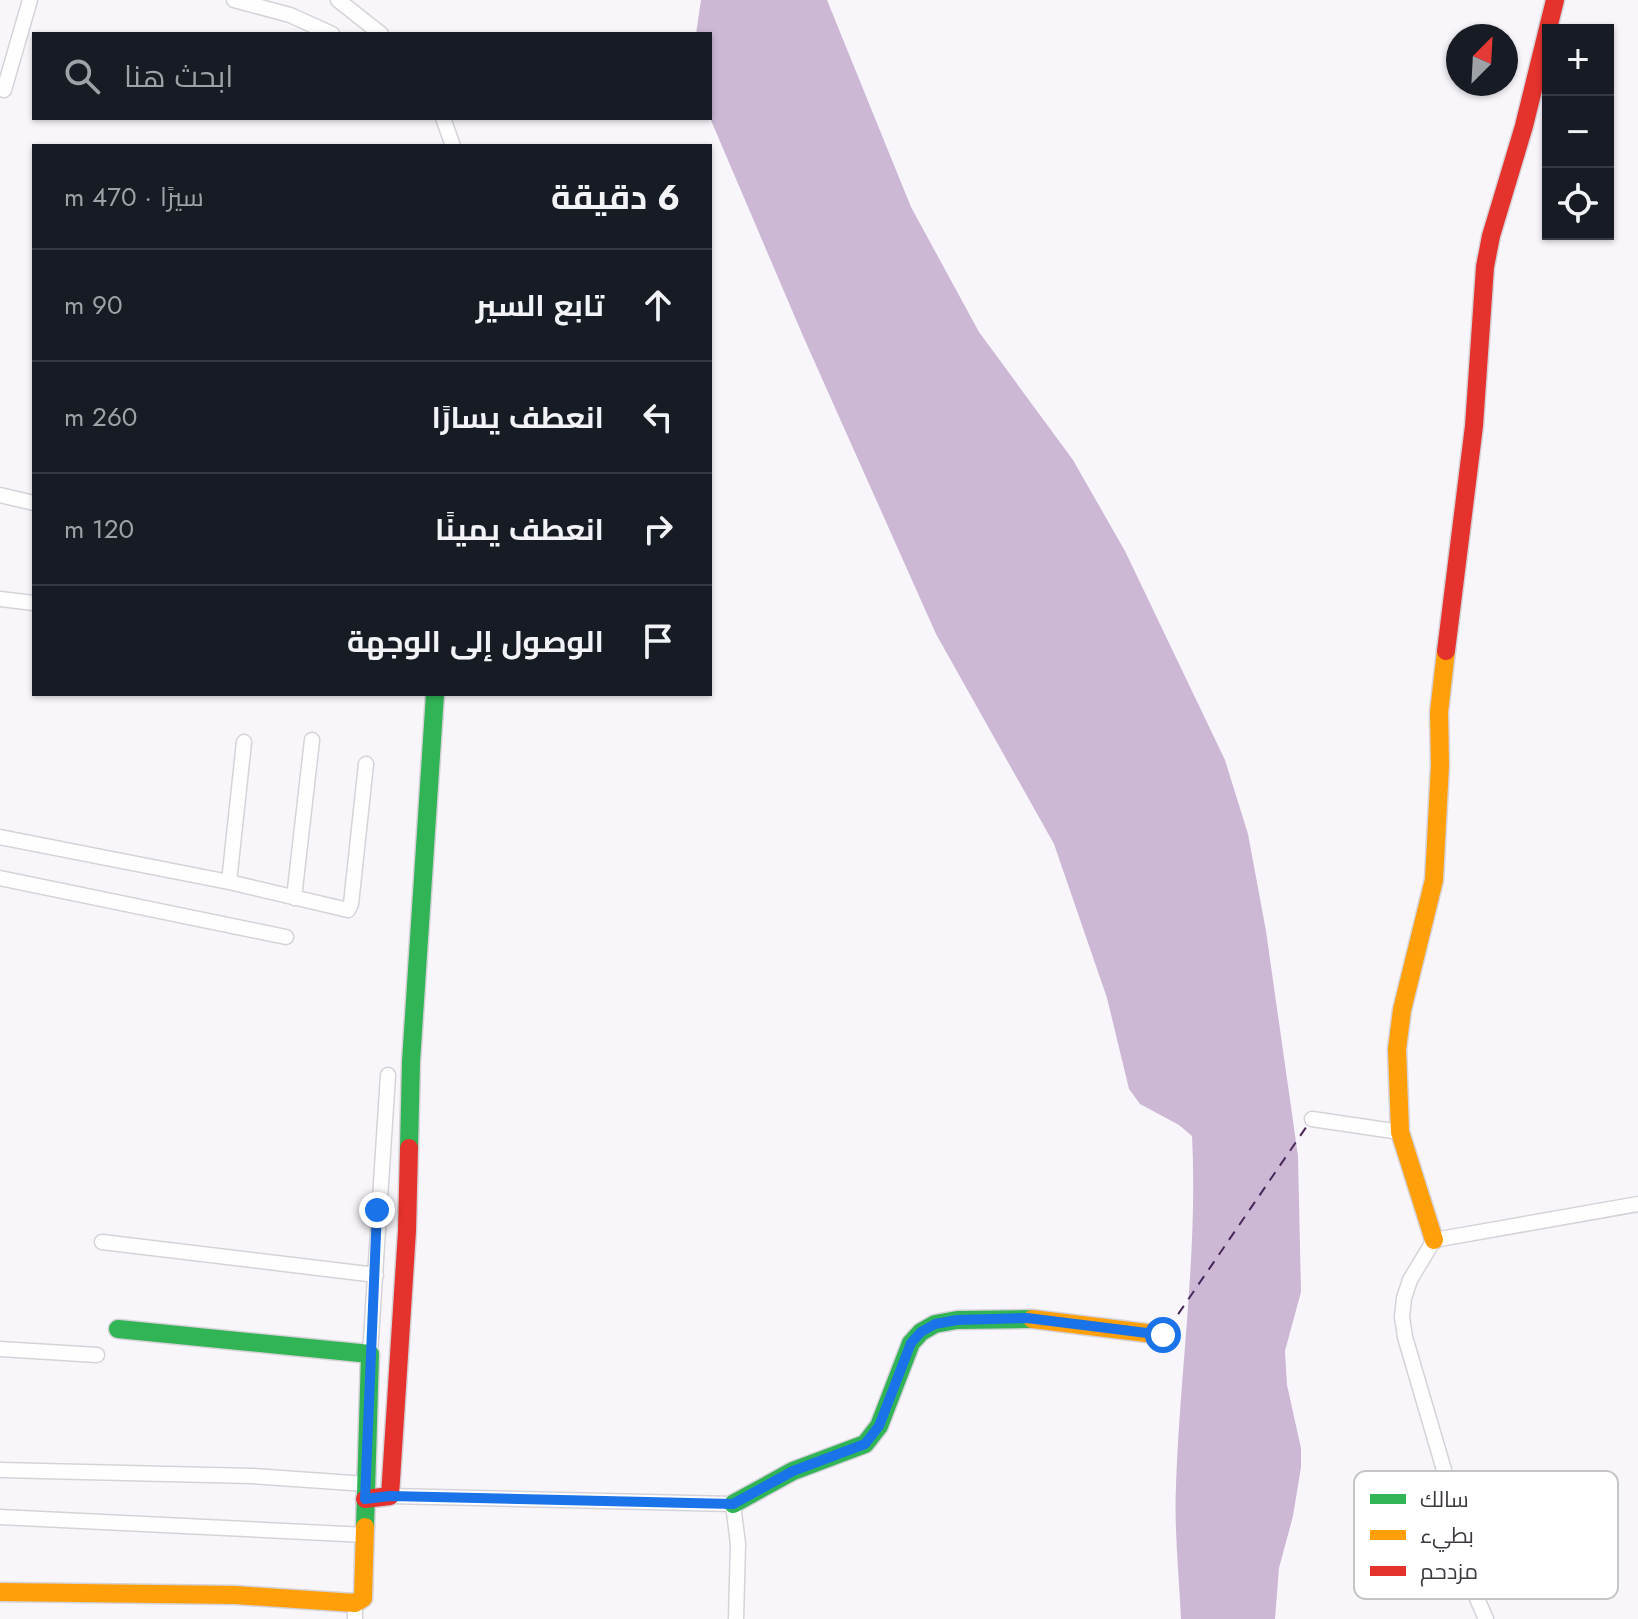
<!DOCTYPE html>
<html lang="ar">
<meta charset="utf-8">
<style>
:root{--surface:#171b24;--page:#20242c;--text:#f1f3f6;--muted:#9ea1a6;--line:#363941}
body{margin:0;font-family:Jost,Cairo,sans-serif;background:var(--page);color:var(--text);direction:rtl}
.controls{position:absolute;right:24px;top:24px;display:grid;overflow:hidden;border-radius:0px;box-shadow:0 2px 6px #0004}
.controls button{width:72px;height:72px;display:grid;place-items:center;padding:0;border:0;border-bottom:2px solid var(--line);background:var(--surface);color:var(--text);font:40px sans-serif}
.compass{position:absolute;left:1446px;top:24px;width:72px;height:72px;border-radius:50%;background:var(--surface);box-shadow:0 2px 6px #0004;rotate:24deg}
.stop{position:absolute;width:24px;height:24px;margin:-18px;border:6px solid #1a73e8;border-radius:50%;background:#fff}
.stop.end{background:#1a73e8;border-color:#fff;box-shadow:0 2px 8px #0008}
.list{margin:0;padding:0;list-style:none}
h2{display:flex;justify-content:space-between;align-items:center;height:104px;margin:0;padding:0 32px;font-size:34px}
h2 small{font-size:26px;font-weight:400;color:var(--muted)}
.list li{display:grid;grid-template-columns:52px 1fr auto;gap:24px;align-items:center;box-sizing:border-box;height:112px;padding:0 32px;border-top:2px solid var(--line)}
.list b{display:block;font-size:30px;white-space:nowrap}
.list em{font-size:26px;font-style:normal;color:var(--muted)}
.icon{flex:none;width:44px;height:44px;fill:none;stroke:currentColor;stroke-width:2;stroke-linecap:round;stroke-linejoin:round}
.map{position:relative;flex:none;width:1638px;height:1619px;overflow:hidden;direction:ltr}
.search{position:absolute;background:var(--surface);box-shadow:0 2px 6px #0004;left:32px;top:32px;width:680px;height:88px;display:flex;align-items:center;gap:20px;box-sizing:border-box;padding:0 28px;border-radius:0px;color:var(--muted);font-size:30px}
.panel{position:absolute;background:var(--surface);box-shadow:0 2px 6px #0004;left:32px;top:144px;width:680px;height:552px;border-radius:0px;direction:rtl}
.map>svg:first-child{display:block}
</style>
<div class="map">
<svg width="1638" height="1619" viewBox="0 0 1638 1619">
<rect width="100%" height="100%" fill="#f9f6fb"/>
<path fill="#ccb8d5" d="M 701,0 L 827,0 L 911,207 L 979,332 L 1073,460 L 1125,551 L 1225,760 L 1248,834 L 1266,931 L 1298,1156 L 1301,1292 L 1285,1351 L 1287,1385 L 1301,1448 L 1301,1467 L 1293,1516 L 1279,1568 L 1275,1619 L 1181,1619 C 1179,1575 1174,1529 1176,1485 C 1180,1369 1198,1252 1192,1136 L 1179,1125 L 1140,1104 L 1129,1089 L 1107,998 L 1054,844 L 936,634 L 803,336 L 710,118 L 710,34 L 696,34 Z"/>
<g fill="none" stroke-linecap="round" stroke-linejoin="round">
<path stroke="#492759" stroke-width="2" stroke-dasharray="10 8" stroke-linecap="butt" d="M 1168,1329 L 1309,1123"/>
<defs>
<path id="street" d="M 234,0 L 290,15 L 332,34
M 338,0 L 381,34
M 4,90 L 30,0
M 443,118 L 453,146
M 0,495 L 34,503
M 0,599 L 34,603
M 0,837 L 229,882 L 348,910 L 351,904 L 366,764
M 0,878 L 286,937
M 229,882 L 244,742
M 294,898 L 312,740
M 1312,1119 L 1400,1132
M 102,1242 L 376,1275
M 0,1349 L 97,1355
M 370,1354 L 388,1075
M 0,1470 L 252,1476 L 366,1484
M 390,1496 L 733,1504 L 738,1544 L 736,1619
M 0,1517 L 366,1535
M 355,1619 L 355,1603
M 1486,1619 L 1475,1594 L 1459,1521 L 1405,1337 L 1402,1317 L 1404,1298 L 1410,1280 L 1434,1240 L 1638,1204"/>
<path id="fast" d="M 409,1148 L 411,1062 L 435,694
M 118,1329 L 370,1354 L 365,1527
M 733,1504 L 793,1471 L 865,1444 L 879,1426 L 911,1343 L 921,1332 L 935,1324 L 957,1320 L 1032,1319"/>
<path id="slow" d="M 1434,1240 L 1400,1132 L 1397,1049 L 1402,1010 L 1434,880 L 1440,765 L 1439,712 L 1446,651
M 1032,1319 L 1163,1335
M 0,1592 L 235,1595 L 355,1603 L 363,1598 L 365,1527"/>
<path id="jam" d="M 1446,651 L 1474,426 L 1485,267 L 1491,236 L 1524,126 L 1555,0
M 365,1499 L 390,1496 L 407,1231 L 409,1148"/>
</defs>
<use href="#street" stroke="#d6d3d8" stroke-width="17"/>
<use href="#fast" stroke="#d6d3d8" stroke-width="21"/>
<use href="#slow" stroke="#d6d3d8" stroke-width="21"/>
<use href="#jam" stroke="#d6d3d8" stroke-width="21"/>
<use href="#street" stroke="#fefefe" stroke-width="14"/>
<use href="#fast" stroke="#30b455" stroke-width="18"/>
<use href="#slow" stroke="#ff9f0a" stroke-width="18"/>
<use href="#jam" stroke="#e5322d" stroke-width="18"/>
</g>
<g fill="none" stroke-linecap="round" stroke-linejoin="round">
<path stroke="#1a73e8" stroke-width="10" d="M 377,1210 L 365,1499 L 390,1496 L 733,1504 L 793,1471 L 865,1444 L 879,1426 L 911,1343 L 921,1332 L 935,1324 L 957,1320 L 1027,1318 L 1163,1335"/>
</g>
<rect x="1354" y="1471" width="264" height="128" rx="12" fill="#fff" stroke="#c5c4c6" stroke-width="2"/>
<rect x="1370" y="1494" width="36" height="10" fill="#30b455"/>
<rect x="1370" y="1530" width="36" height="10" fill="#ff9f0a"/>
<rect x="1370" y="1566" width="36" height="10" fill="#e5322d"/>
<g font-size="22" fill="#3e3940">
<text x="1420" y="1507">سالك</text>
<text x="1420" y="1543">بطيء</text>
<text x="1420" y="1579">مزدحم</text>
</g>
</svg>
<div class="controls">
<button>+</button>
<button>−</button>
<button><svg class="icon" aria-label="locate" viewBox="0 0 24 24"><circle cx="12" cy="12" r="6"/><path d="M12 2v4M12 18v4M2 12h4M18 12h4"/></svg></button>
</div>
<svg class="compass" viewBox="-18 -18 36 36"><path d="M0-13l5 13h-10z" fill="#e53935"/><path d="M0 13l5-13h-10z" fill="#9ea1a6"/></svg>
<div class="stop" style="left:1163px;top:1335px"></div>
<div class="stop end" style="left:377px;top:1210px"></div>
<div class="search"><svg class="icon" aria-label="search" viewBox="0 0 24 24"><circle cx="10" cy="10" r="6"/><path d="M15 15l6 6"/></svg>ابحث هنا</div>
<section class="panel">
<h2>6 دقيقة<small>سيرًا · 470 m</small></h2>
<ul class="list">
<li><svg class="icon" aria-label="ahead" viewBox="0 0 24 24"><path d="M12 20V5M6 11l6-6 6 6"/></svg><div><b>تابع السير</b></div><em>90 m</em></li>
<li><svg class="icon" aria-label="left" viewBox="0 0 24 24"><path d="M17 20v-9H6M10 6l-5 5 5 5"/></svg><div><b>انعطف يسارًا</b></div><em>260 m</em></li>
<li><svg class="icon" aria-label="right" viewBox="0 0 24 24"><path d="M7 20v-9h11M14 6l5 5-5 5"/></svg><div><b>انعطف يمينًا</b></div><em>120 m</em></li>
<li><svg class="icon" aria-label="arrive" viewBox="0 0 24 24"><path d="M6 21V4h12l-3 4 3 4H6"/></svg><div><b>الوصول إلى الوجهة</b></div></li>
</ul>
</section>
</div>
